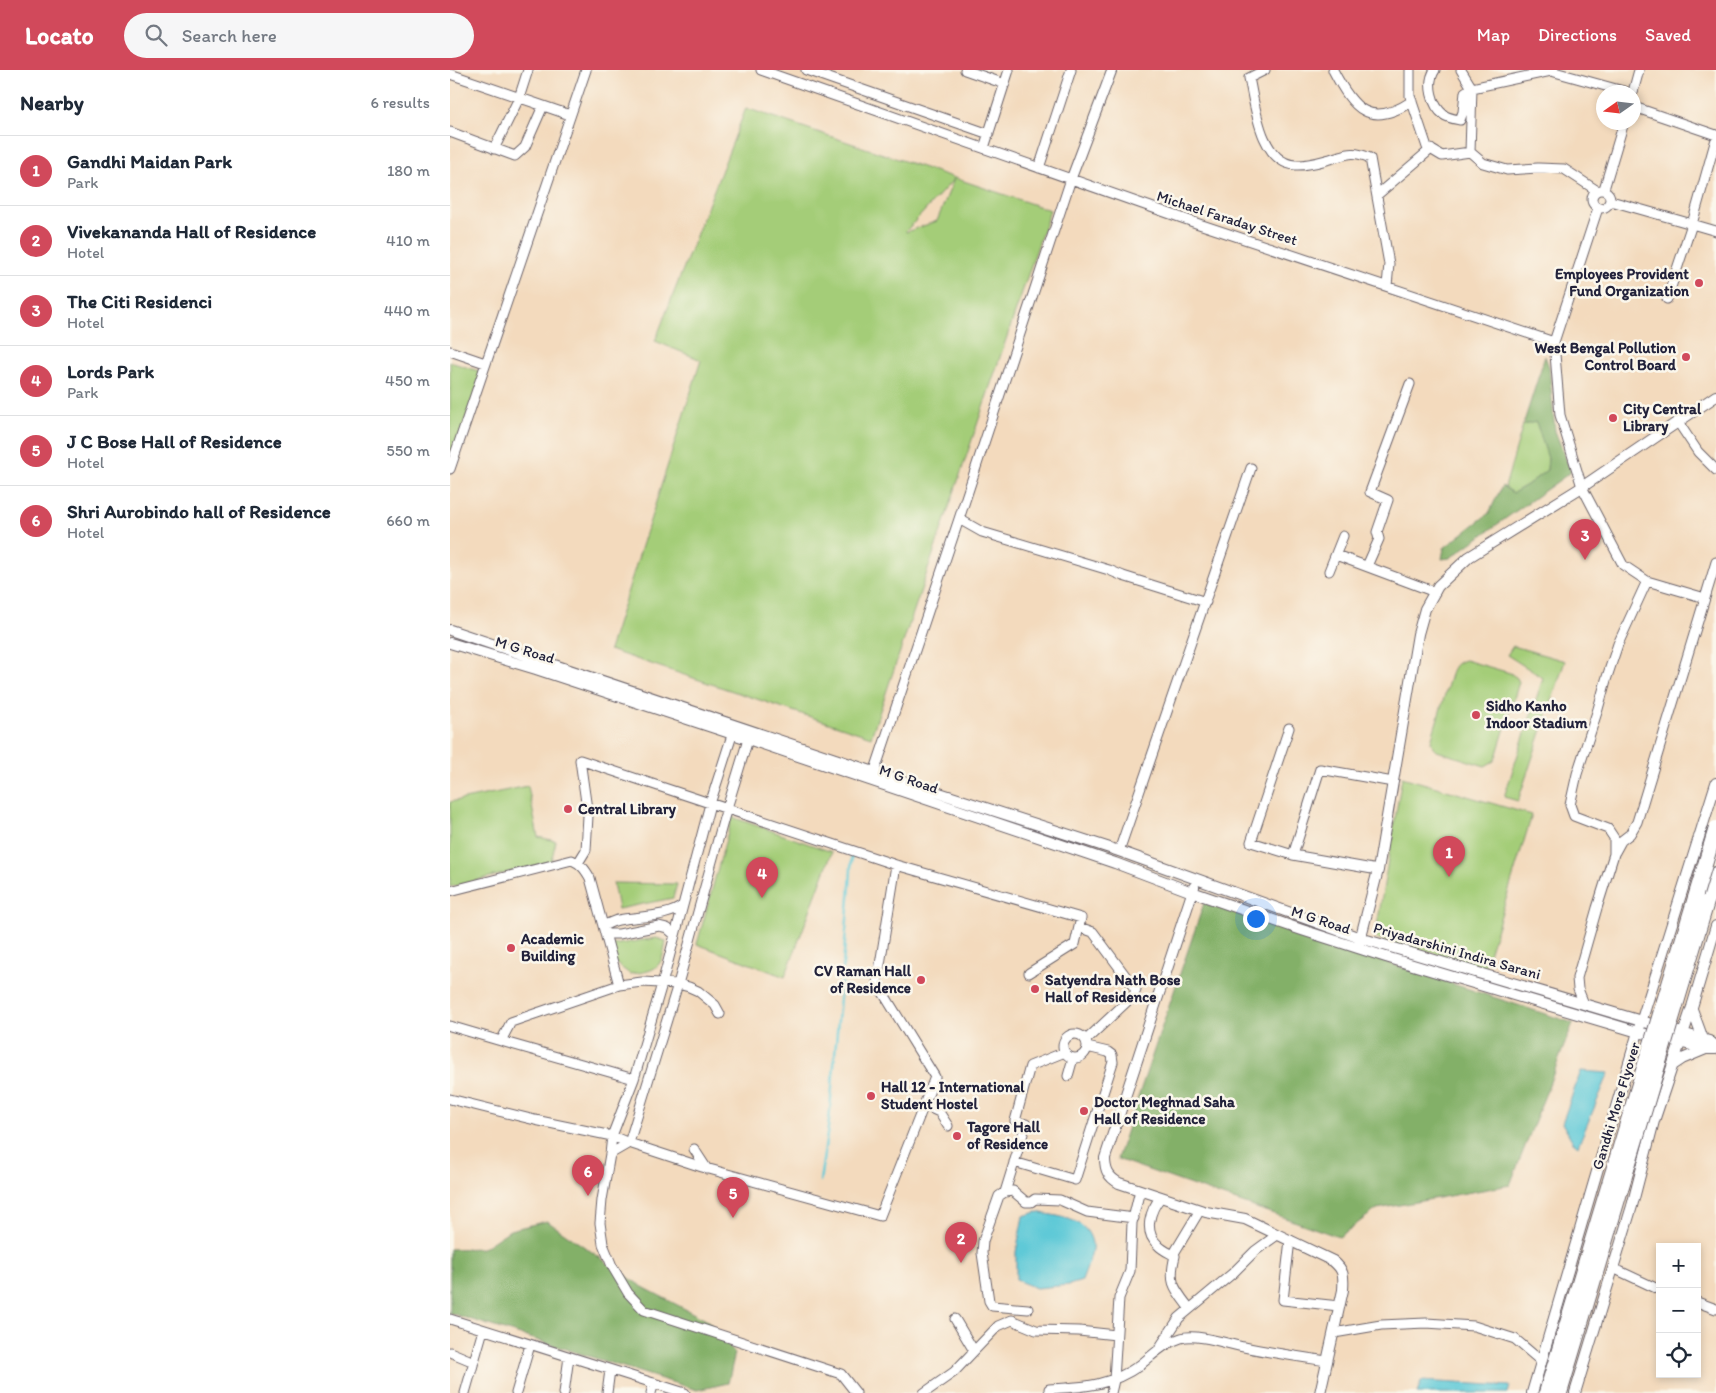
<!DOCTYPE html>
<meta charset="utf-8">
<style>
:root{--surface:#fff;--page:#f6f6f7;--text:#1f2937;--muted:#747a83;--line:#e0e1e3;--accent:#d1495b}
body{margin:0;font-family:Itim,sans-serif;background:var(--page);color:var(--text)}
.controls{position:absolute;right:15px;bottom:15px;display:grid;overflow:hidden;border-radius:0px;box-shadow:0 2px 8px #0003}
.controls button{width:45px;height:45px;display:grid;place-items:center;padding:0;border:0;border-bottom:1px solid var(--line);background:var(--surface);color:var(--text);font:25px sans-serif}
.compass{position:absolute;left:1146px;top:15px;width:45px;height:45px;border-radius:50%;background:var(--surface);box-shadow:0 2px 8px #0003;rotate:256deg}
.you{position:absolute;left:805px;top:848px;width:18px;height:18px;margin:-12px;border:4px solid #fff;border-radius:50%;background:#1a73e8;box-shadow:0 0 0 8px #1a73e833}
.badge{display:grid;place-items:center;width:32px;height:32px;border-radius:50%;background:var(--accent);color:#fff;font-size:16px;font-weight:700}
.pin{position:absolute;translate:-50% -41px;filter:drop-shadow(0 1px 2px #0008)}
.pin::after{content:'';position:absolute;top:26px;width:18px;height:15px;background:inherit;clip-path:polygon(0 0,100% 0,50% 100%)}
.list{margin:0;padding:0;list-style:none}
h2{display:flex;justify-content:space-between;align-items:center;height:65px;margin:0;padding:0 20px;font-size:21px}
h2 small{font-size:16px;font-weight:400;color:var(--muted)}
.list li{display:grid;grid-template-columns:32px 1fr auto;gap:15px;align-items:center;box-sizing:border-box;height:70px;padding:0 20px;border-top:1px solid var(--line)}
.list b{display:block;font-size:19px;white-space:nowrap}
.list p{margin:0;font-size:16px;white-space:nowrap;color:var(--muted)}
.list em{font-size:16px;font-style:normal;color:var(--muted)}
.icon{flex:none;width:28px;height:28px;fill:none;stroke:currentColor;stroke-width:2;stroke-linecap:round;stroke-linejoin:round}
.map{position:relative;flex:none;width:1266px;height:1323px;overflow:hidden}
header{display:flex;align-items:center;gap:30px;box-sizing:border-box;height:70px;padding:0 25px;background:var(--accent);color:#fff}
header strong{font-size:24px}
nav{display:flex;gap:28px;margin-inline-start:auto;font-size:18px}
.search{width:350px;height:45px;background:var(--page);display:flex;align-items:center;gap:12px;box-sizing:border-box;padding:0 18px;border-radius:28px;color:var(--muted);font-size:19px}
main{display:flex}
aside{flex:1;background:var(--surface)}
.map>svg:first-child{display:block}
</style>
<header>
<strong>Locato</strong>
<div class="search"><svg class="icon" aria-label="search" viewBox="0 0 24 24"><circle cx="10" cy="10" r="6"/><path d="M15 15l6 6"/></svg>Search here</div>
<nav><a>Map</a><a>Directions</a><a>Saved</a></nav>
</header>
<main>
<aside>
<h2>Nearby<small>6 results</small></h2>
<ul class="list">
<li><span class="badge">1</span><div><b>Gandhi Maidan Park</b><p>Park</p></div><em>180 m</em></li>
<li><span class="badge">2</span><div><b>Vivekananda Hall of Residence</b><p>Hotel</p></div><em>410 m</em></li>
<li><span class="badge">3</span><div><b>The Citi Residenci</b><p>Hotel</p></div><em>440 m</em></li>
<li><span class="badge">4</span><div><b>Lords Park</b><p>Park</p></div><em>450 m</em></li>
<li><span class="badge">5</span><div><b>J C Bose Hall of Residence</b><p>Hotel</p></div><em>550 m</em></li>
<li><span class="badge">6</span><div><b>Shri Aurobindo hall of Residence</b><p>Hotel</p></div><em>660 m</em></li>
</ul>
</aside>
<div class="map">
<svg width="1266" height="1323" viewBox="0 0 1266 1323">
<rect width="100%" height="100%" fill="#fbf7ec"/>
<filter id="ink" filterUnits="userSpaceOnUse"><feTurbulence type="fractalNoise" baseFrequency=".02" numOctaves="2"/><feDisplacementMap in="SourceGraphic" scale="10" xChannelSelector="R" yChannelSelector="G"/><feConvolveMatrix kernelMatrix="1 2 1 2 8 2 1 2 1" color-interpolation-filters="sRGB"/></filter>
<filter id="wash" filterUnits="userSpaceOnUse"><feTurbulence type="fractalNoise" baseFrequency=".0096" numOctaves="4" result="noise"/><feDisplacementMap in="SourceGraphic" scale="20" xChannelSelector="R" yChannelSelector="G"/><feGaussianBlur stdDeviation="1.12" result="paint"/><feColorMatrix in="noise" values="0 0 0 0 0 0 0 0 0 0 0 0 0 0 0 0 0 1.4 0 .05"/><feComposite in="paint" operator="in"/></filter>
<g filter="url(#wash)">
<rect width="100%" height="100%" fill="#f3dabd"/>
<path fill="#a4cd78" stroke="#63785a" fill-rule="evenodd" d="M 296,38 L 600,140 L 421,667 L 159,580 L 251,290 L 205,271 ZM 504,109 L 487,151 L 456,162 L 456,161 Z
M 0,292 L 32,302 L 0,394 Z
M 1086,351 L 1098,388 L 1097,400 L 1077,415 L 1063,423 L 1055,417 L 1073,355 Z
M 1063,576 L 1115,591 L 1068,731 L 1054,727 L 1093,608 L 1057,585 Z
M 1015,590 L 1060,603 L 1067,608 L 1069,612 L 1046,687 L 1044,691 L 1035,696 L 987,681 L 983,677 L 981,671 L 1002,601 C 1005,594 1008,592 1015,590 Z
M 952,707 L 1082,745 L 1035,897 L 925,868 Z
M 78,716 L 88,767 L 106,771 L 101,792 L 0,817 L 0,732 Z
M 282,747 L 382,782 L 335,907 L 247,874 Z
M 163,813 L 227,814 L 223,828 L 168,839 Z
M 206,868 L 216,871 C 212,899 206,901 180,904 L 165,893 L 163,875 Z"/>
<path fill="#83b068" stroke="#526952" d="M 1095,286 L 1099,297 L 1105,361 L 1121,402 L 1000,488 L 992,489 L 994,478 L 1039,443 L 1052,416 L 1063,423 L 1077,415 L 1097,400 L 1098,388 L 1086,352 L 1073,355 Z
M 754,833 L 1123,953 L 1060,1115 L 927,1139 L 889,1167 L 667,1089 Z
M 97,1151 L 191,1216 L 258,1251 L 285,1283 L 278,1313 L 247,1320 L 0,1243 L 0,1179 L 33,1178 L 60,1160 Z"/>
<path fill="#5ec9d7" stroke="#407689" d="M 1131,1001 L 1159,1003 L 1128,1076 L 1123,1072 L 1112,1053 Z
M 587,1142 C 608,1147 637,1147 642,1173 C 644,1182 635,1202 632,1211 L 619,1215 L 586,1218 L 566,1210 L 566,1182 L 573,1146 Z
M 971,1311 L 1060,1316 L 1058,1323 L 967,1323 Z"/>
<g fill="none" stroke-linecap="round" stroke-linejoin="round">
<path stroke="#5ec9d7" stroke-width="2.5" d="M 370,1111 L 379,1051 L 400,816 L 402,782"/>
</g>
</g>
<g filter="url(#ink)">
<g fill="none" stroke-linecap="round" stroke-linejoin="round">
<defs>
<path id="minor" d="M 311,0 L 749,154 L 1104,272 L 1148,138
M 356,0 L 539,64
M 515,0 L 555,14
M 815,0 L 799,8 C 805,34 810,92 845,95 C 856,96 869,92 880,89 C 898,84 902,80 920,88 L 939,194 L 937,216
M 883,0 C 903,39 920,59 962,31
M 960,0 L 960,26 L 977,77 L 992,86 L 1020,82 L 1033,93 L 1057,100 L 1088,98 L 1114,99 L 1146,120
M 985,0 C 976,13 982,36 994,45 C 998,48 1005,49 1010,50 L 1013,42 L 1015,22 L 1022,18 L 1101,1 L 1177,22
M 1011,0 L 1022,18 L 1020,82
M 0,4 L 120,45
M 1183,22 L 1189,0
M 1184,37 L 1266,65
M 0,62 L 65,86 L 75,77 L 93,36
M 1266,69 L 1242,154 L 1266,161
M 534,78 L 559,0
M 44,79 L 69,28 L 78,0
M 589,98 L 621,0
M 1154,119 L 1174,52
M1142 129a9 9 0 1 1 18 0a9 9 0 1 1-18 0Z
M 927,125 L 981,79
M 1161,131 L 1242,154 L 1217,229
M 1104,272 L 1110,345 L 1132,417 L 1173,495 L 1197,511 L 1255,528
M 0,281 L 35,293
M 1228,352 L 1248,382 L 1266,400
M 0,399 L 136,0
M 509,449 L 532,462 L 659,500 L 673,506 L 756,532
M 886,485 L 985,522
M 917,496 L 929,469 L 927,462 L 938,430 L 920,422 L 960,314
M 879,501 L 893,466
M 839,658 L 801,772 L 843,785
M 284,659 L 260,734 L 212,914 L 184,1009 L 162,1066 L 160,1084 L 152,1130 L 150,1153 L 153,1174 L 162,1196 L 178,1223 L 194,1240 L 391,1304 L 406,1323
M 422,709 L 509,449 L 621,109 L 662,0
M 669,781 L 801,398
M 1165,782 L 1171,771 L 1180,764 L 1187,752 L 1266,492
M 128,793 L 136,780 L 138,746 L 130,690 L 446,795 L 631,848 L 625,874 L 579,903
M 928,800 L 843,785 L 870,699 L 943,712
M 0,821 L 122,790 C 131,794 135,799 140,808 L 169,915
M 153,856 C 157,854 163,851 168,850 C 186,846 219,848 233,835
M 629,857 L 643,862 L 686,920 L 684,925 L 636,970
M 155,864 L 169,864 L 209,856 L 217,858 L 225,865
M 1134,934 L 1128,919 L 1127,908 L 1147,838 L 1164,784 L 1164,768 L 1158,759 L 1124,746 L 1120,735 L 1127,704 L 1148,639 L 1156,610 L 1168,574 L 1197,511
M 0,956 L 51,971 L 61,952 L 169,915 L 192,912 L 228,914 L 239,917 L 248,921 L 265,935 L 270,944
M613 976a12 12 0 1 1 24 0a12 12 0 1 1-24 0Z
M 51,971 L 184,1009
M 618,1006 L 623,988
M 0,1029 L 85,1050 L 162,1066 L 179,1073 L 252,1097 L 430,1146 L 485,1007 L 427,913 L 446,795
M 474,1035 L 489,1042 L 498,1056
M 244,1079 L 257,1099
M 160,1084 L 179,1073 L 228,914 L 274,748 L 300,663
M 564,1092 L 625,1110 L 663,992 L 662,985 L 658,982 L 637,977
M 555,1122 L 576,1054 L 565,1051 L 580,996 L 615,982
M 711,1127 C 700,1140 693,1162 708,1175 C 712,1180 720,1183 725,1186 C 718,1213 724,1218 740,1239
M 840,1170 L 833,1230 L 889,1236
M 723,1185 L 750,1140
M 1163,1198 L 1210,1220
M 1247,1232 L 1266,1239
M 578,1239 L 542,1236 L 539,1231 L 532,1183 L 533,1171 L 549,1126 L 555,1122 L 563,1121 L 576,1132 L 581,1132 L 585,1129 L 610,1130 L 637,1142 L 684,1148
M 0,1249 L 235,1323
M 884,1263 L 931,1255 L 976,1253 L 1024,1256 L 1065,1269 L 1092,1292
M 710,1277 L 729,1248 L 783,1203 L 805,1181 L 827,1165
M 524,1281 L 548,1256 L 562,1250 L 586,1260 L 629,1261 L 666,1265
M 0,1282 L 24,1292
M 599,1319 C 633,1317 661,1316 690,1295 C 703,1285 714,1273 731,1268 C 746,1263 778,1274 794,1277 C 822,1283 850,1287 877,1291
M 15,1323 L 33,1260
M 66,1323 L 80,1275
M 114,1323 L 119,1287
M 157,1323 L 160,1300
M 201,1323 L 204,1313
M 474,1323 L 504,1302 L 524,1281 L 505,1249
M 661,1323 L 664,1310 L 669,1228 L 680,1201 L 682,1153 L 690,1120"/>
<path id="tertiary" d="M 0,560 L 424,702 L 669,781 L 910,868 L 1259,971 L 1266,976
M 0,573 L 86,599 L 298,669 L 665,793 L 742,822 L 852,860 L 936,887 L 1188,962 L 1257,979 L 1266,979
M 744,817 L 655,1088 C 655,1100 658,1107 669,1113 L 756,1142 L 795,1149 L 883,1191 C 894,1200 894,1206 893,1220 L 870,1323
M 909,874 L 928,800 L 968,564 L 975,539 L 988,516 L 1019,487 L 1132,417 L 1266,326
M 1242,939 L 1253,969
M 1223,995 L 1232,989 L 1256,979
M 1082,1323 L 1188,962 L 1266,713
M 1125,1323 L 1182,1136 L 1204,1051 L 1242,937 L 1266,856"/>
<path id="trunk" d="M 1257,832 L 1266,804"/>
</defs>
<use href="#minor" stroke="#6b6268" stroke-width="11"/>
<use href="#tertiary" stroke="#6b6268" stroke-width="12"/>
<use href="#trunk" stroke="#6b6268" stroke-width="16"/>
<use href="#minor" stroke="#fff" stroke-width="9"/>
<use href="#tertiary" stroke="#fff" stroke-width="10"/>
<use href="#trunk" stroke="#fff" stroke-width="14"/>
<defs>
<path id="trunk-bridge" d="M 1096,1323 L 1266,758
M 1110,1323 L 1257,832"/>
</defs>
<use href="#trunk-bridge" stroke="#6b6268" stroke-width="16" stroke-linecap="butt"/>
<use href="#trunk-bridge" stroke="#fff" stroke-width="14"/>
</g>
</g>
<g fill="#d1495b" stroke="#fbf7ec" stroke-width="2">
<circle cx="1249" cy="213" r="5"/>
<circle cx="1236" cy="287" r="5"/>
<circle cx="1163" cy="348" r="5"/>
<circle cx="1026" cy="645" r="5"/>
<circle cx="118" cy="739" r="5"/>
<circle cx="61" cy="878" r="5"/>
<circle cx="471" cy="910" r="5"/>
<circle cx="585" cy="919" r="5"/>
<circle cx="421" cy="1026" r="5"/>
<circle cx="634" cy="1041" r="5"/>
<circle cx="507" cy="1066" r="5"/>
</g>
<g text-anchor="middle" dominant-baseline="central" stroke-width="5" stroke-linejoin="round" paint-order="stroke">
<g font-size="15" fill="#22223b" stroke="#fbf7ec">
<text transform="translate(777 148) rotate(18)">Michael Faraday Street</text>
<text transform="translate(75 580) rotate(17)">M G Road</text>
<text transform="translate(459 709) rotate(19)">M G Road</text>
<text transform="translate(871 850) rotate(18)">M G Road</text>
<text transform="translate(1007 881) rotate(16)">Priyadarshini Indira Sarani</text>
<text transform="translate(1166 1036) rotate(-73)">Gandhi More Flyover</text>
</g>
<g font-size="15" font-weight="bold" fill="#22223b" stroke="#fbf7ec" text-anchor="start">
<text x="1239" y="204" text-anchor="end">Employees Provident<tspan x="1239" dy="17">Fund Organization</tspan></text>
<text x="1226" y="278" text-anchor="end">West Bengal Pollution<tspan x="1226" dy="17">Control Board</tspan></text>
<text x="1173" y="339">City Central<tspan x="1173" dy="17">Library</tspan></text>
<text x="1036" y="636">Sidho Kanho<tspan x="1036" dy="17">Indoor Stadium</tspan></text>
<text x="128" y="739">Central Library</text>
<text x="71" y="869">Academic<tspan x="71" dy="17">Building</tspan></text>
<text x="461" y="901" text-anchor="end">CV Raman Hall<tspan x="461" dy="17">of Residence</tspan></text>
<text x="595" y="910">Satyendra Nath Bose<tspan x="595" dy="17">Hall of Residence</tspan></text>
<text x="431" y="1017">Hall 12 - International<tspan x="431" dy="17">Student Hostel</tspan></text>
<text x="644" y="1032">Doctor Meghnad Saha<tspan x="644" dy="17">Hall of Residence</tspan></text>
<text x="517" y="1057">Tagore Hall<tspan x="517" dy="17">of Residence</tspan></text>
</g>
</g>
</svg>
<div class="controls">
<button>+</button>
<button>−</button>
<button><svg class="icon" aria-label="locate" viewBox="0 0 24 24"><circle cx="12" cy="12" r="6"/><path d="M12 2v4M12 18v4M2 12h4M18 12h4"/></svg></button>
</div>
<svg class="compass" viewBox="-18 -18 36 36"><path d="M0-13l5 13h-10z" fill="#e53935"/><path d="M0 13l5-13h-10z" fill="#747a83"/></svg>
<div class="you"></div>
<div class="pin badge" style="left:999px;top:807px">1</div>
<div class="pin badge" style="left:511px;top:1193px">2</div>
<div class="pin badge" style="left:1135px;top:490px">3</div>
<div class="pin badge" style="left:312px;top:828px">4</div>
<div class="pin badge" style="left:283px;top:1148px">5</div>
<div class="pin badge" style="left:138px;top:1126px">6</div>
</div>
</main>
